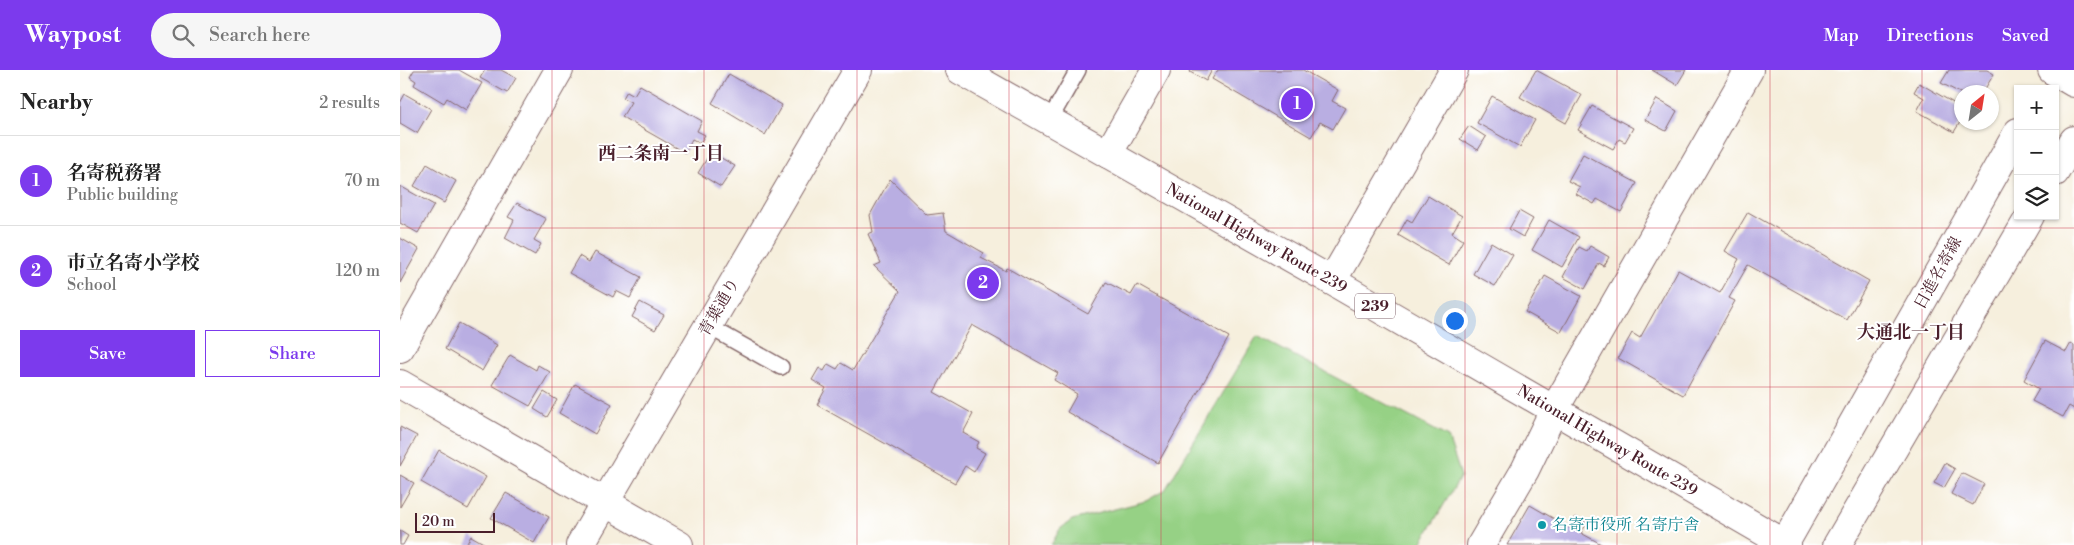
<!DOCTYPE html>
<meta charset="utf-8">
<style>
:root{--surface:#fff;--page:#f6f6f6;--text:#222;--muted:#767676;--line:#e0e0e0;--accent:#7c3aed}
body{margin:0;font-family:"Libre Bodoni","Noto Serif JP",serif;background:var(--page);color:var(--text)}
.controls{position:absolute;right:15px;top:15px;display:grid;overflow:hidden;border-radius:0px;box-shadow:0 1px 4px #0004}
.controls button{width:45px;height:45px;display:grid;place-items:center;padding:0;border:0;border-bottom:1px solid var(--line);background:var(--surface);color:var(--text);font:25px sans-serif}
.compass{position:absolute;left:1554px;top:15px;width:45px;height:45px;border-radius:50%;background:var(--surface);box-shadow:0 1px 4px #0004;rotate:30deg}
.scale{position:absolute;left:15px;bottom:12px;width:80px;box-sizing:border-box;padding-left:5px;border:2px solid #4a1f2b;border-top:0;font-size:14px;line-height:18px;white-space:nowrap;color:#4a1f2b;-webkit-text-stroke:4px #fff;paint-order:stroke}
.you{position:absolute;left:1054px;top:250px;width:18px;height:18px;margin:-12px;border:4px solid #fff;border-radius:50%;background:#1a73e8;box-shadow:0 0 0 8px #1a73e833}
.badge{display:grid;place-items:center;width:32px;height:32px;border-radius:50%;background:var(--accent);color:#fff;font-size:16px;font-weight:700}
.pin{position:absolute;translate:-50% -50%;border:2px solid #fff;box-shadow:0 1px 5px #0006}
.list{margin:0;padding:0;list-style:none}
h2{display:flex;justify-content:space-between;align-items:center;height:65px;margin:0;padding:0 20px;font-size:21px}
h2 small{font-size:16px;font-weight:400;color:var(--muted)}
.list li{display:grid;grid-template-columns:32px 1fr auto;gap:15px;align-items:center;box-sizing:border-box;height:90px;padding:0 20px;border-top:1px solid var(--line)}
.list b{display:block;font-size:19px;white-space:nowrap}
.list p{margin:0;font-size:16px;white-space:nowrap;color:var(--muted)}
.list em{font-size:16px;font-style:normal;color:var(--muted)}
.actions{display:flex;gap:10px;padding:15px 20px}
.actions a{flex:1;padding:11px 0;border:1px solid var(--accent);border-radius:0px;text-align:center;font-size:18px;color:var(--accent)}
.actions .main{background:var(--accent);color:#fff}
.icon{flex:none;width:28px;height:28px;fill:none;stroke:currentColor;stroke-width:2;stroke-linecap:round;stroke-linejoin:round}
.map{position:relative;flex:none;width:1674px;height:475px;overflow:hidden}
header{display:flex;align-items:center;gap:30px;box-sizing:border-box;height:70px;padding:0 25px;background:var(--accent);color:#fff}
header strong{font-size:24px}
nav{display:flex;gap:28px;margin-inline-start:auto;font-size:18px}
.search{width:350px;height:45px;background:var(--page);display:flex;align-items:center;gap:12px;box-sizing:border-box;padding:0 18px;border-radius:28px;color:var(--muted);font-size:19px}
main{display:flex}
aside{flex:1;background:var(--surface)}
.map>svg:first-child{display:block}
</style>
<header>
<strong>Waypost</strong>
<div class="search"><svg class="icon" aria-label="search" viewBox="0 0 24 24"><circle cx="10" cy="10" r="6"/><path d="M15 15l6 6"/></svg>Search here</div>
<nav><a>Map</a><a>Directions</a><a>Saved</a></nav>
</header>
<main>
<aside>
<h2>Nearby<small>2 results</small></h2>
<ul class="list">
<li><span class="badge">1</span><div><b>名寄税務署</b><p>Public building</p></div><em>70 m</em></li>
<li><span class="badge">2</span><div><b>市立名寄小学校</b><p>School</p></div><em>120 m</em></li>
</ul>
<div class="actions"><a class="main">Save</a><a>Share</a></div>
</aside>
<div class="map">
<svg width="1674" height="475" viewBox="0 0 1674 475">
<rect width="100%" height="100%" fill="#fff"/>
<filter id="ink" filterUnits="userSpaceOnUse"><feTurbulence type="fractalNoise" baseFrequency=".02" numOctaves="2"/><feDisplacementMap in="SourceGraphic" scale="10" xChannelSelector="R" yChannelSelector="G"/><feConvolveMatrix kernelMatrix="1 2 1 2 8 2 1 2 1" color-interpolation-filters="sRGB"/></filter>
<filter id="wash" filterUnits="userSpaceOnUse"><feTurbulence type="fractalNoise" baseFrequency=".0096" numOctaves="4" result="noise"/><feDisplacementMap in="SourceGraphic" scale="20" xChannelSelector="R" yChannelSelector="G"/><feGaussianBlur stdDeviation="1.12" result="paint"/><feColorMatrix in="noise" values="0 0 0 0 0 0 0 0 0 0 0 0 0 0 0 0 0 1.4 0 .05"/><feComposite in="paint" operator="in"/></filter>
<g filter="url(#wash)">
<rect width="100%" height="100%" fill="#f6efdd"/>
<path fill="#96d185" stroke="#707858" d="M 857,266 L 1048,367 L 1061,406 L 1020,475 L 651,475 L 660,459 L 672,450 L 746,431 L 765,420 Z"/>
<g id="blocks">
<path fill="#b9aee2" d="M 14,0 L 59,0 L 82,13 L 66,40 L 47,28 L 44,33 L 14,15 L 16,11 L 10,7 Z
M 85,0 L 101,0 L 116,8 L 107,23 L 80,8 Z
M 791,0 L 812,0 L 806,11 L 790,2 Z
M 818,0 L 903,0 L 938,20 L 932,31 L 945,38 L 933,59 L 920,52 L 911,67 L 812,9 Z
M 1136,0 L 1182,25 L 1166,53 L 1120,27 Z
M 1252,0 L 1286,0 L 1277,15 Z
M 1549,0 L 1587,0 L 1594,4 L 1583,22 L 1562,24 L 1541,13 Z
M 329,4 L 382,35 L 365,65 L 312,33 Z
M 1519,13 L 1562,38 L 1562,49 L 1554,62 L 1517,41 L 1524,28 L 1514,22 Z
M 240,15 L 302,51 L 297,61 L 305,65 L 300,73 L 292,69 L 285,83 L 222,47 L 231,32 L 223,28 L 227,21 L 234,25 Z
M 5,24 L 31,39 L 17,63 L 0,53 L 0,33 Z
M 1092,26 L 1135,50 L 1120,77 L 1077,53 Z
M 1257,29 L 1277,41 L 1266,61 L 1245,50 Z
M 1192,36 L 1233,58 L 1225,72 L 1219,69 L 1213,79 L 1178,60 Z
M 1069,56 L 1086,67 L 1078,80 L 1060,69 Z
M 311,82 L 335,96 L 321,117 L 298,103 Z
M 1183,84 L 1237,113 L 1221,142 L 1197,129 L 1194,134 L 1176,124 L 1180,117 L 1168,111 Z
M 27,94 L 56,111 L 44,133 L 14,116 Z
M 490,109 L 527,145 L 543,143 L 546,161 L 584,183 L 581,188 L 606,201 L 607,198 L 688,244 L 706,212 L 731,225 L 737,215 L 829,267 L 758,393 L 667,342 L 677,324 L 654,310 L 658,303 L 572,255 L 534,322 L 573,344 L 563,363 L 579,372 L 576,378 L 585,383 L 574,402 L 565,396 L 555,413 L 417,335 L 426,318 L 412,310 L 419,298 L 424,301 L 428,294 L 437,299 L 441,293 L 453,300 L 500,221 L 474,196 L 481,193 L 468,164 L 473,162 L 470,145 Z
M 0,116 L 34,135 L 18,163 L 0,153 Z
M 1028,126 L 1062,146 L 1052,163 L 1063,170 L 1049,195 L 998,165 L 1007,149 L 1012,152 Z
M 117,133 L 146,149 L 134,170 L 141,174 L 135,185 L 105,168 L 114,150 L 108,147 Z
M 1119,141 L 1133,149 L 1123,167 L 1109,159 Z
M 1348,142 L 1469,211 L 1447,250 L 1348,195 L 1329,228 L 1335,231 L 1283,325 L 1218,288 L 1232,263 L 1240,268 L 1278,200 L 1320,223 L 1339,189 L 1325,181 Z
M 1149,150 L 1179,167 L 1162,197 L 1132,180 Z
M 0,168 L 19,179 L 0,213 Z
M 1091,172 L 1113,185 L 1095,216 L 1073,204 Z
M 1190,176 L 1209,187 L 1204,196 L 1199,193 L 1185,219 L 1163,207 L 1179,177 L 1187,181 Z
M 195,182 L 241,207 L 230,228 L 216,221 L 213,227 L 169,203 L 179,186 L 189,192 Z
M 1145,206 L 1181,226 L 1161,262 L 1125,242 Z
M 240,232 L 264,245 L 255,260 L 232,247 Z
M 59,253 L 97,275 L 82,301 L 45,279 Z
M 1645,271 L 1666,282 L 1671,273 L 1674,275 L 1674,339 L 1669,336 L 1663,347 L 1632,331 L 1639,319 L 1624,310 Z
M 110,285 L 136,300 L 138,295 L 150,302 L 130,336 L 92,315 Z
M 175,314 L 212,334 L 195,364 L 159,343 Z
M 144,322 L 157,330 L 147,347 L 134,339 Z
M 0,357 L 17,366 L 0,396 Z
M 39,380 L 86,407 L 68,439 L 21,412 Z
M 1545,393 L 1555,399 L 1544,418 L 1534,413 Z
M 1562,403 L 1584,414 L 1573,435 L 1551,424 Z
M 0,405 L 14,413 L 0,437 Z
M 106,423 L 149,447 L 134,473 L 91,448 Z
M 1130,435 L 1170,458 L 1176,447 L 1187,453 L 1181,463 L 1203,475 L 1107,475 Z
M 0,461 L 8,466 L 3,475 L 0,475 Z
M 71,466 L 87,475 L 66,475 Z"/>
</g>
</g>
<g filter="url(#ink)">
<use href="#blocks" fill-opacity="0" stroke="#866869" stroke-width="1"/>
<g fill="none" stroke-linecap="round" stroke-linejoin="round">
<defs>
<path id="lane" d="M 649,51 L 678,0
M 308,256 L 381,297"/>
<path id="street" d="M 708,84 L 756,0
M 0,278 L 159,0
M 1081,475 L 1125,400 L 1154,340 L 1349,0"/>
<path id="secondary" d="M 1652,0 L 1674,13
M 1655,102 L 1674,70
M 932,211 L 1054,0
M 0,314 L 279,475
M 180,475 L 458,0
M 1384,475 L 1618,62
M 1437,475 L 1630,146"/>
<g id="highway">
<path id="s1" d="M 560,0 L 932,211 L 1387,475"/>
</g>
</defs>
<use href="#lane" stroke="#866869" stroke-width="18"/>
<use href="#street" stroke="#866869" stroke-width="30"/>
<use href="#secondary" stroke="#866869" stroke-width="30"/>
<use href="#highway" stroke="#866869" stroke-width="30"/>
<use href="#lane" stroke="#fff" stroke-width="15"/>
<use href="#street" stroke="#fff" stroke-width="28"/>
<use href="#secondary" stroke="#fff" stroke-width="28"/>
<use href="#highway" stroke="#fff" stroke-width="28"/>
</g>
</g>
<path fill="none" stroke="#d1495b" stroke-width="1" stroke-opacity="0.55" d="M 152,0 L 152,475M 304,0 L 304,475M 457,0 L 457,475M 609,0 L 609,475M 761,0 L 761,475M 913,0 L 913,475M 1065,0 L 1065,475M 1217,0 L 1217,475M 1370,0 L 1370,475M 1522,0 L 1522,475M 0,158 L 1674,158M 0,317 L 1674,317"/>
<circle fill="#0f9aa8" stroke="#fff" stroke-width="2" cx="1142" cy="455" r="5"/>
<g text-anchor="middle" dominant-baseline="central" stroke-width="4" stroke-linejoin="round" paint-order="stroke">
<rect fill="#fff" stroke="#80626b" stroke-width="1" x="955" y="223.5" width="40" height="25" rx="4"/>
<g font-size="15" font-weight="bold" fill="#4a1f2b">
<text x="975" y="236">239</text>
</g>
<g font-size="16" fill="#4a1f2b" stroke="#fff">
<text stroke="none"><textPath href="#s1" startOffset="341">National Highway Route 239</textPath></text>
<text transform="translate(1538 203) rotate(-61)">日進名寄線</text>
<text transform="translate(319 237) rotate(-60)">青葉通り</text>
<text stroke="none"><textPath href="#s1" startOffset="746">National Highway Route 239</textPath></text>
</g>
<g font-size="16" fill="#0d838f" stroke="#fff" text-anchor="start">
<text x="1152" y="455">名寄市役所 名寄庁舎</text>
</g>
<g font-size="18" font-weight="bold" fill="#4a1f2b" stroke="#fff">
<text x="261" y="83">西二条南一丁目</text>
<text x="1511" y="262">大通北一丁目</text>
</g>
</g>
</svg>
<div class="controls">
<button>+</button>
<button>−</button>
<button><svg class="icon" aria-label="layers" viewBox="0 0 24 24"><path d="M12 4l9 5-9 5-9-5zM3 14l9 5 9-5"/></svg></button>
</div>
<svg class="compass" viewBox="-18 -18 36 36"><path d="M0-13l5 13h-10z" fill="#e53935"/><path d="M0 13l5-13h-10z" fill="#767676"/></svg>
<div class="scale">20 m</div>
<div class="you"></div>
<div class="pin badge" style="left:897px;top:34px">1</div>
<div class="pin badge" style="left:583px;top:213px">2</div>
</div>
</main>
